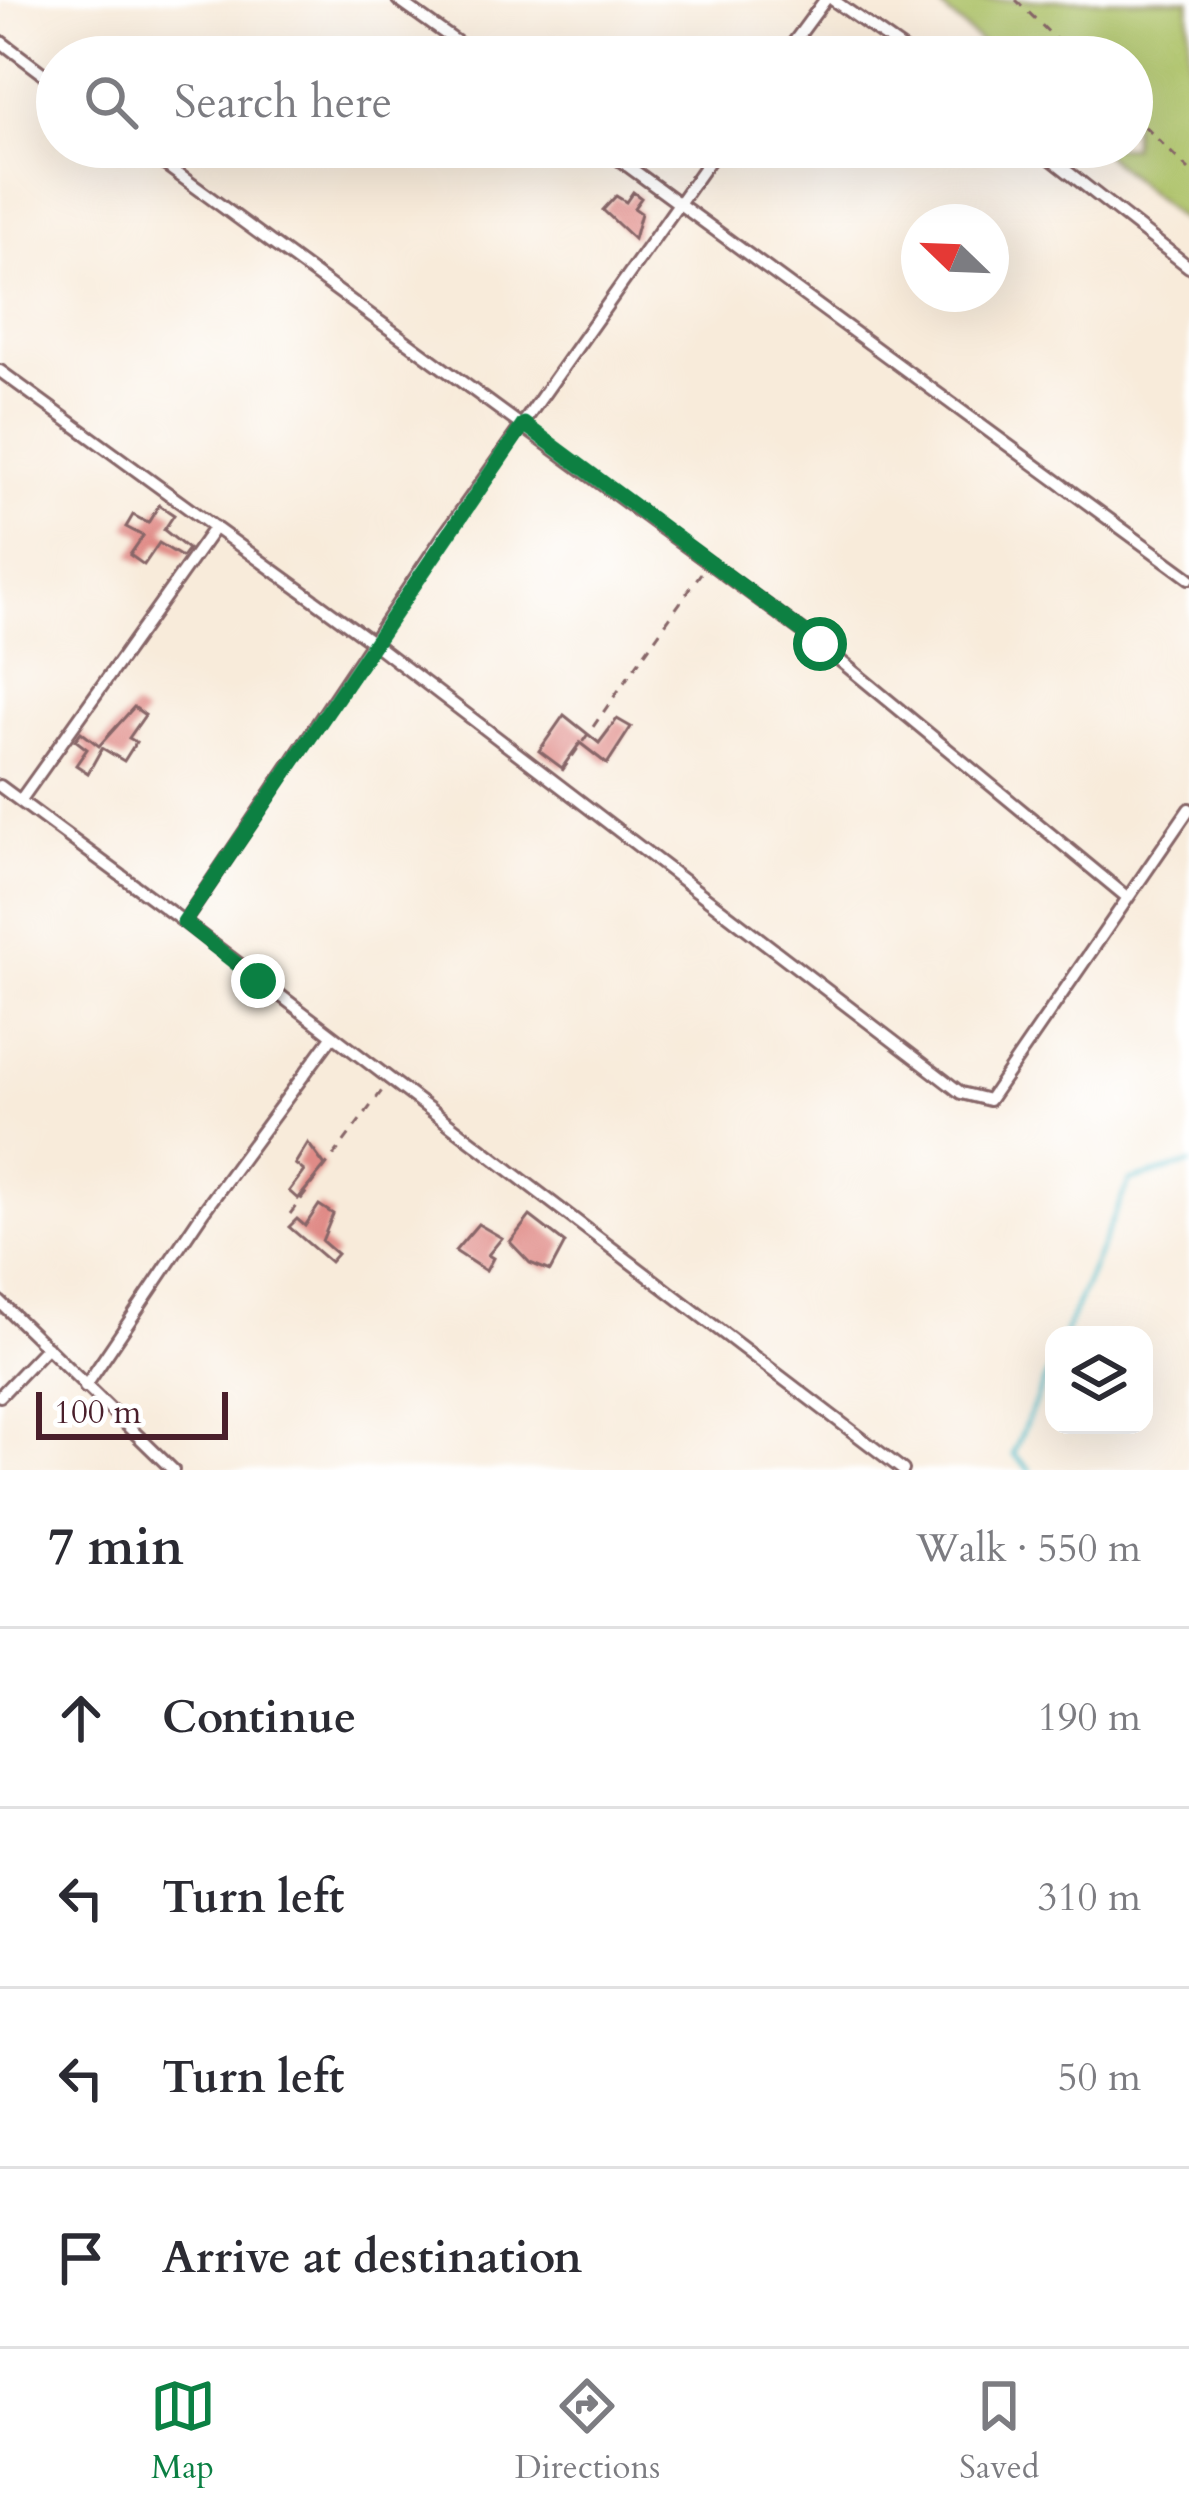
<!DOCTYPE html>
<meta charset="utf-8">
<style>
:root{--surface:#fff;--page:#f2f2f3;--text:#2b2b33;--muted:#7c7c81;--line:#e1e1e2;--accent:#0b8043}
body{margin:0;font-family:Cardo,serif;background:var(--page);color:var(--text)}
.controls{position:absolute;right:36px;bottom:36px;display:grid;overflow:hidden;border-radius:24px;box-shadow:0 12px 48px #0002}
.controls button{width:108px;height:108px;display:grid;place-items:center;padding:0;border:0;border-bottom:3px solid var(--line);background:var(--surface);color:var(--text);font:60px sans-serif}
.compass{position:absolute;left:901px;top:204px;width:108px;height:108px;border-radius:50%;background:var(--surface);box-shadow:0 12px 48px #0002;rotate:293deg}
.scale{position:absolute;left:36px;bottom:30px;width:192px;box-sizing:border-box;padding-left:12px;border:6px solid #4a1f2b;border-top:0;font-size:33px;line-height:42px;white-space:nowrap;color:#4a1f2b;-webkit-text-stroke:9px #fff;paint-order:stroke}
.stop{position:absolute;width:36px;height:36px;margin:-27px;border:9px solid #0b8043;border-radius:50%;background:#fff}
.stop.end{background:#0b8043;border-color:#fff;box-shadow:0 3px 12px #0008}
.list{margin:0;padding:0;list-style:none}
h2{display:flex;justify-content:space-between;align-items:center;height:156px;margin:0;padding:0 48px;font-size:51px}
h2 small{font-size:39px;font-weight:400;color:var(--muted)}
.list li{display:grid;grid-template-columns:78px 1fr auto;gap:36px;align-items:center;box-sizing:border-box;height:180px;padding:0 48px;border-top:3px solid var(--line)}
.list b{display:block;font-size:45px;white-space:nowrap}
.list em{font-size:39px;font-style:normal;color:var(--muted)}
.icon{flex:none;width:66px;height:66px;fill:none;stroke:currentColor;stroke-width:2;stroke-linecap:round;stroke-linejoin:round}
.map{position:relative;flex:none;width:1189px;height:1470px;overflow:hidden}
.search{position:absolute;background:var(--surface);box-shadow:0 12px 48px #0002;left:36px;right:36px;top:36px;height:132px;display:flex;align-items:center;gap:30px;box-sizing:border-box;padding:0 42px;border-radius:66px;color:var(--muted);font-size:45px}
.sheet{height:876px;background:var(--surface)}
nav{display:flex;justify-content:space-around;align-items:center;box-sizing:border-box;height:168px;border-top:3px solid var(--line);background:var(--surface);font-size:33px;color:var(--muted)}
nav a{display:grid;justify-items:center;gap:6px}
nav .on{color:var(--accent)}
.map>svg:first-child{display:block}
</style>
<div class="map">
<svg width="1189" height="1470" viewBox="0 0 1189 1470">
<rect width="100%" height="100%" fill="#fff"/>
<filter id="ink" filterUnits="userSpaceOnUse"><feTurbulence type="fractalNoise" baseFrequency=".00833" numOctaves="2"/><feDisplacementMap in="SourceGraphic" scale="24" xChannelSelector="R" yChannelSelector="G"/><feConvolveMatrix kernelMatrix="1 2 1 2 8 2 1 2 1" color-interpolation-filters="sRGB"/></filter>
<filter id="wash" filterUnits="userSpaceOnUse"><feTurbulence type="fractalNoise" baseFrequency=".004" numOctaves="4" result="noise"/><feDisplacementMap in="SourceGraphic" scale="48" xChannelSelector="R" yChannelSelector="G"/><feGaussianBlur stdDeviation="2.7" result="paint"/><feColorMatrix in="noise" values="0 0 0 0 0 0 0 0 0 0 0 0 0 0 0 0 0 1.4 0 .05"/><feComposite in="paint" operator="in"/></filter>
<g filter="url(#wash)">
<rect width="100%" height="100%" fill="#f8ebda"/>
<path fill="#aac064" stroke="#7a7048" stroke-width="3" d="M 933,0 L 1189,0 L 1189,227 L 1096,147 L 1132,147 L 1132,57 L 997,57 Z"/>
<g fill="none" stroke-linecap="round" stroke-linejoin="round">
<path stroke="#4ebbc7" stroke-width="4.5" d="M 1064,1335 L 1129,1181 L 1189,1164
M 1030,1470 L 1013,1454 L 1054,1358"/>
</g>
<g id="blocks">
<path fill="#e08b87" d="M 633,192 L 641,198 L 634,208 L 641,213 L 634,239 L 603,210 L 616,196 L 626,202 Z
M 159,505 L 174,515 L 164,530 L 188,549 L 182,557 L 159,543 L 144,565 L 130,555 L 143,536 L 126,527 L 133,515 L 148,523 Z
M 134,707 L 145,715 L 129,738 L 136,742 L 124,761 L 102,748 L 88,773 L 76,765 L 87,749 L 75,740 L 81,732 L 99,746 Z
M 564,715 L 599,743 L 617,719 L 631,727 L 607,764 L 580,743 L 562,768 L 539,751 Z
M 308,1143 L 325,1166 L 298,1199 L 289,1191 L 304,1171 L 295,1164 Z
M 319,1205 L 333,1214 L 322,1241 L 337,1254 L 330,1262 L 289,1227 L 297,1219 L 305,1226 Z
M 530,1216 L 565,1243 L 550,1271 L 530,1263 L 510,1242 Z
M 478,1224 L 502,1238 L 488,1255 L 493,1258 L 486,1271 L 455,1251 Z"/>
</g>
</g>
<g filter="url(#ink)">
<use href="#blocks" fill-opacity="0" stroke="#876668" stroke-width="3"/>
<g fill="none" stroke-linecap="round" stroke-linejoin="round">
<defs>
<path id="minor" d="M 398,0 L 478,57
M 833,0 L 914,57
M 0,41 L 57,84
M 783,57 L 825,0
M 141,147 L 820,644 L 1128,898
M 602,147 L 1189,578
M 719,147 L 444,535 L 184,922 L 903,1470
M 1036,147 L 1189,267
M 0,371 L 372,642 L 961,1093 L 989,1100 L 1189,809
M 0,786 L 184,922
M 20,801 L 215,527
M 0,1302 L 173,1470
M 85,1387 L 203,1212 L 331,1038
M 0,1396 L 47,1347"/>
</defs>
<use href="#minor" stroke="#876668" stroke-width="16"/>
<path stroke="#876668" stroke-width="3" stroke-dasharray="9 9" stroke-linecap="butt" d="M 1016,0 L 1074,57
M 1132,114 L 1189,170
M 562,771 L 701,573
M 290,1214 L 384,1088"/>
<use href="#minor" stroke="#fff" stroke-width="10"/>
</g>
</g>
<g fill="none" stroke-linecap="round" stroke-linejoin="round" filter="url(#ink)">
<path stroke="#0b8043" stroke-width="15" d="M 258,981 L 184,922 L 524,424 L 820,644"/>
</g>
</svg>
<div class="controls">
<button><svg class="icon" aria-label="layers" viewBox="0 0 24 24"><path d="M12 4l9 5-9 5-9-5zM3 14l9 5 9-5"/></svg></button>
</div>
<svg class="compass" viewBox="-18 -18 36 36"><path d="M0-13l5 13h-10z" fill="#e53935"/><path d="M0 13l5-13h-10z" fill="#7c7c81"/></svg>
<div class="scale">100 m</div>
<div class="stop" style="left:820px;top:644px"></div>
<div class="stop end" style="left:258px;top:981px"></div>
<div class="search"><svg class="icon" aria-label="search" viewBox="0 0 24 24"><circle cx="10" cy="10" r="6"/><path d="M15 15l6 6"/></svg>Search here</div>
</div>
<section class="sheet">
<h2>7 min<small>Walk · 550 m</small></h2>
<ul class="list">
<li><svg class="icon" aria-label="ahead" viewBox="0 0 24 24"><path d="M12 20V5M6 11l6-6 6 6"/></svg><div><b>Continue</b></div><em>190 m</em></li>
<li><svg class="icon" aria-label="left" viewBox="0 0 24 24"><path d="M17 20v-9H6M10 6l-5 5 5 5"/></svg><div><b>Turn left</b></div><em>310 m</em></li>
<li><svg class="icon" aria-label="left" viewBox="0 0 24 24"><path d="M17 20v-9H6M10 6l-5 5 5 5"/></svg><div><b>Turn left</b></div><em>50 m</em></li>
<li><svg class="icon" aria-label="arrive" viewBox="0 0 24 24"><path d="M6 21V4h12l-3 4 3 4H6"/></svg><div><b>Arrive at destination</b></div></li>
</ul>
</section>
<nav>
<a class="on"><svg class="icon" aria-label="map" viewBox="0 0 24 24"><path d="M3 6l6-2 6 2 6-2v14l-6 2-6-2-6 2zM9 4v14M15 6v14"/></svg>Map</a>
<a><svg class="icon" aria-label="directions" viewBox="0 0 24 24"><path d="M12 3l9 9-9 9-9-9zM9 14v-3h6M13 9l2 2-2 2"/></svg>Directions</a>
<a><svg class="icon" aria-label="saved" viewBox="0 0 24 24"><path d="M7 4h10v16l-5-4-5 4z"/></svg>Saved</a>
</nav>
